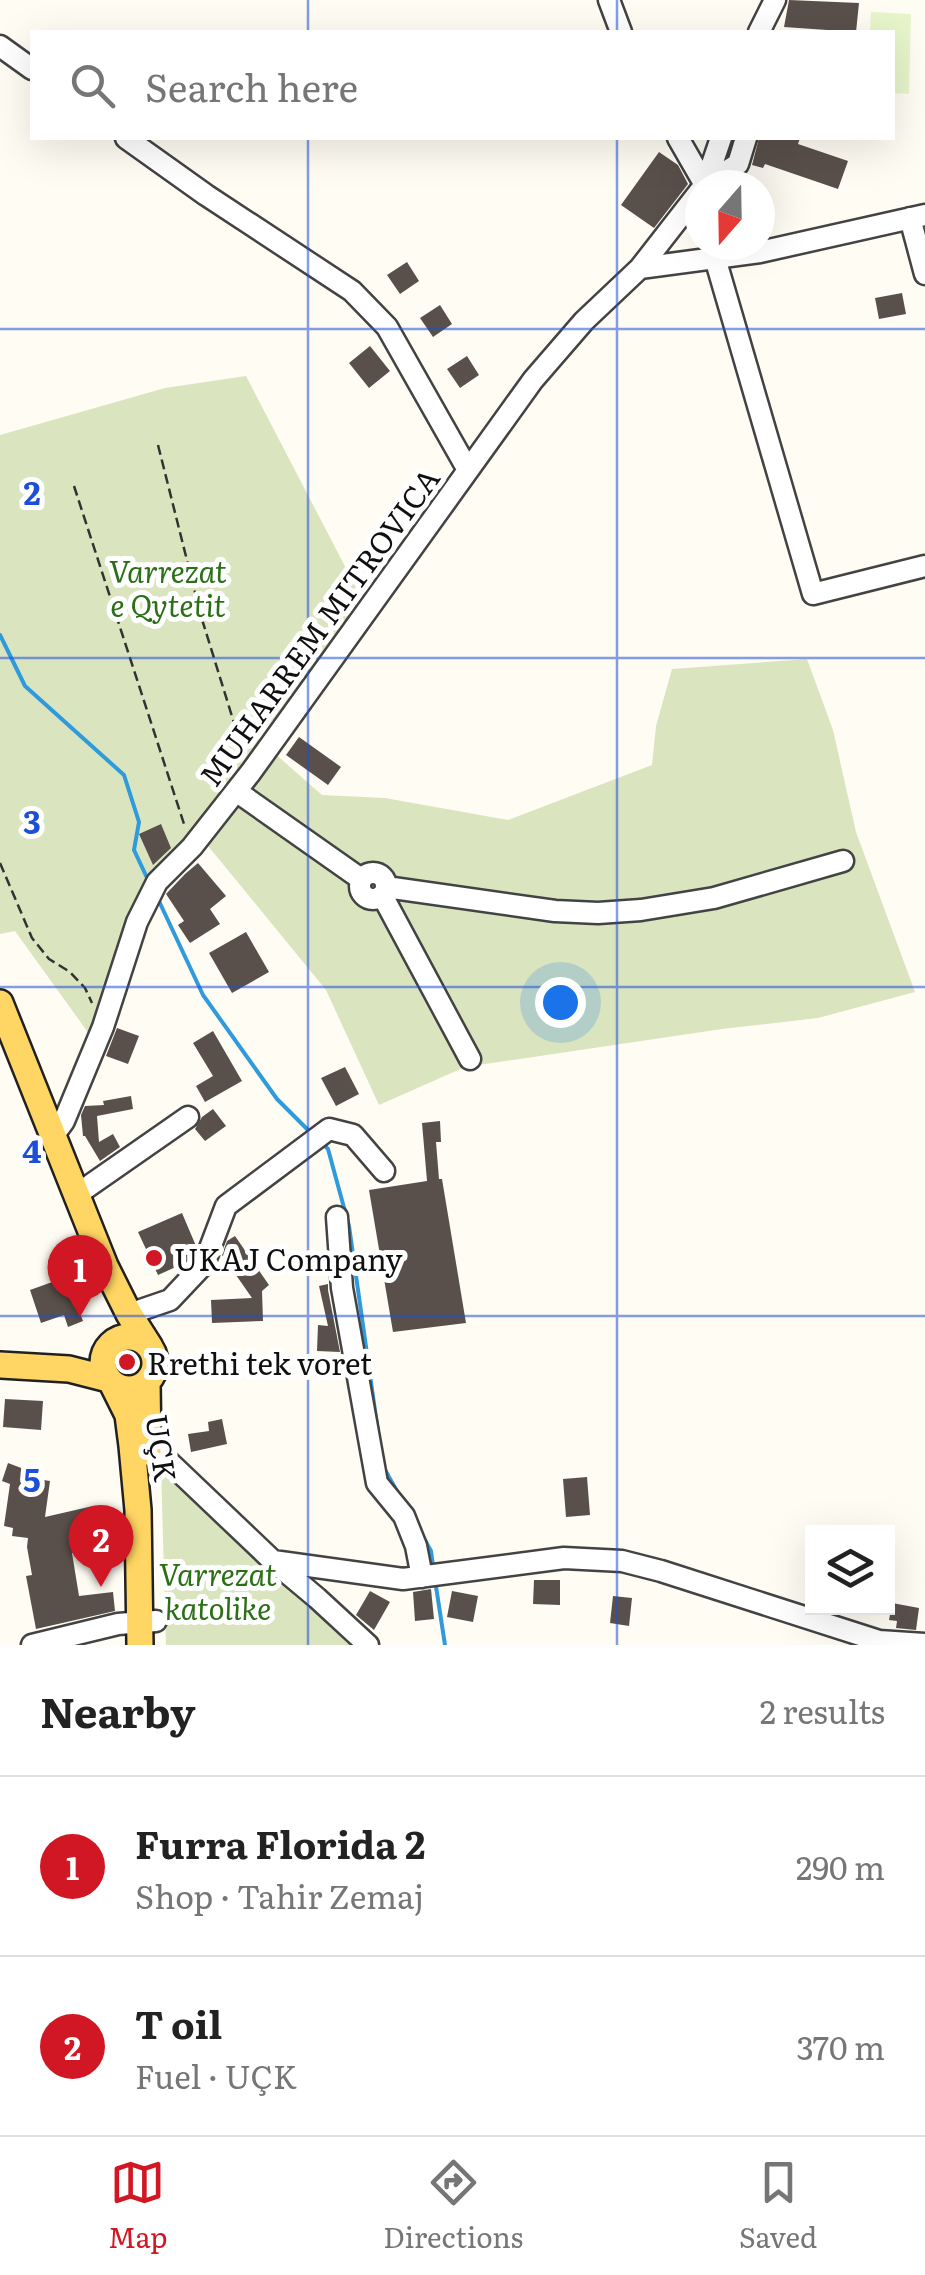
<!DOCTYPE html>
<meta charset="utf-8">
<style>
:root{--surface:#fff;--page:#f2f2f2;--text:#222;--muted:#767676;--line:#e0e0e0;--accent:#d11723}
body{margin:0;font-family:Literata,serif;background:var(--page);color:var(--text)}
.controls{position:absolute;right:30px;bottom:30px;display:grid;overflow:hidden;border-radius:0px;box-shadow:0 10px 40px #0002}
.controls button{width:90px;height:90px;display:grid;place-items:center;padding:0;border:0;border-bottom:2px solid var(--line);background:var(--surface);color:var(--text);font:50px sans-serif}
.compass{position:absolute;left:685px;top:170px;width:90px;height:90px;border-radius:50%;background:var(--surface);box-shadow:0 10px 40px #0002;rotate:200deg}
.you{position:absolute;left:560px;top:1002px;width:35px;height:35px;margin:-25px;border:8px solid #fff;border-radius:50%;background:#1a73e8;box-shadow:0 0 0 15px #1a73e833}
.badge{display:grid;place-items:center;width:65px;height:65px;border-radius:50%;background:var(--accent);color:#fff;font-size:32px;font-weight:700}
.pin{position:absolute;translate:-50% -82px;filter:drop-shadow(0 2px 5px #0008)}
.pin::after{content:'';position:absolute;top:52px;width:35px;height:30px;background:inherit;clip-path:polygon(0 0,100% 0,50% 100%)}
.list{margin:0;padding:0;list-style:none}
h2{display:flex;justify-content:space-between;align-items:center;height:130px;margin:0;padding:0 40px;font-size:42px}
h2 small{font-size:32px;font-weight:400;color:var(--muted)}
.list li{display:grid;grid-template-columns:65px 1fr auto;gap:30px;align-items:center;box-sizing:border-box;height:180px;padding:0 40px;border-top:2px solid var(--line)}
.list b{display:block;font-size:38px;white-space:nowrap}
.list p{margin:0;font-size:32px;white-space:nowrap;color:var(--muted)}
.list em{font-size:32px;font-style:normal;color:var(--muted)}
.icon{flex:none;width:55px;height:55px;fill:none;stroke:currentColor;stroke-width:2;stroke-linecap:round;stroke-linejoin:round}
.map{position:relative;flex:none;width:925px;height:1645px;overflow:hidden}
.search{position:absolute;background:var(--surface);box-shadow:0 10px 40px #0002;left:30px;right:30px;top:30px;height:110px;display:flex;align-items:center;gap:25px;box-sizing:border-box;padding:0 35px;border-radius:0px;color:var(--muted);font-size:38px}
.sheet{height:490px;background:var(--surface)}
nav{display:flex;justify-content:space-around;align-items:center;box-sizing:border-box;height:140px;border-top:2px solid var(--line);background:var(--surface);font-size:28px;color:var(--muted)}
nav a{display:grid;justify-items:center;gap:5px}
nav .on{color:var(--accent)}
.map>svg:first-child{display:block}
</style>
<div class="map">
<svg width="925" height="1645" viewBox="0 0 925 1645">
<rect width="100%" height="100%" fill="#fffcf3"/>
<path fill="#dae5bf" d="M 246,376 L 362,599 L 312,677 L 257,738 L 322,795 L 385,798 L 508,820 L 652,765 L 656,726 L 672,669 L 807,659 L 833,730 L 856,832 L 915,992 L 818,1018 L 722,1029 L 465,1067 L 379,1105 L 326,990 L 195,830 L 124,933 L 92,1038 L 15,931 L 0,934 L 0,435 L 165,388 Z
M 161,1466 L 357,1645 L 166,1645 Z"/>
<path fill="#e7f5ca" d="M 871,12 L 911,14 L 909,94 L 893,93 L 892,32 L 870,32 Z"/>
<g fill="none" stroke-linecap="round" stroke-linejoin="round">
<path stroke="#2f9adc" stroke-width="4" d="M 0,635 L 25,686 L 124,775 L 139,822 L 134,850 L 149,882
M 158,899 L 203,995 L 277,1099 L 310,1132
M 321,1142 L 328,1149 L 349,1226 L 379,1439
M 384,1468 L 399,1495
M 421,1533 L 431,1551 L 433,1566
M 435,1580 L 445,1645"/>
</g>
<path fill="#5a504b" d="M 789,0 L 859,3 L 856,32 L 784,27 Z
M 759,138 L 800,138 L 798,144 L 848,161 L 838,189 L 765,164 L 763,168 L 752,165 Z
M 659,152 L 678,165 L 688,184 L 654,228 L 621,205 Z
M 407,262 L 419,281 L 400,294 L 387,275 Z
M 902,293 L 906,314 L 879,319 L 875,298 Z
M 440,305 L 452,324 L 433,337 L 420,318 Z
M 370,346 L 390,371 L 369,388 L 349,363 Z
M 467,356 L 479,375 L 460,388 L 447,369 Z
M 299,737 L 341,767 L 328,785 L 286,755 Z
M 161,824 L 171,848 L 153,865 L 139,834 Z
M 198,863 L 226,896 L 210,909 L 220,924 L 190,943 L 178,925 L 184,921 L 166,894 L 185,874 Z
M 246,932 L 269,972 L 232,993 L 209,953 Z
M 117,1028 L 139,1036 L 128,1064 L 106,1056 Z
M 213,1031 L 242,1081 L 205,1102 L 196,1086 L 213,1076 L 193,1043 Z
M 345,1067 L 359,1094 L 336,1106 L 321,1078 Z
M 131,1096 L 133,1109 L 97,1116 L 99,1142 L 113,1134 L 120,1147 L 100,1161 L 85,1136 L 83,1136 L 81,1115 L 85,1106 L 104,1105 L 103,1101 Z
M 213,1109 L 226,1126 L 205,1141 L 195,1129 L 202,1117 Z
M 440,1121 L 441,1142 L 436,1142 L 439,1179 L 442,1179 L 466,1323 L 393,1332 L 369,1190 L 427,1181 L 422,1123 Z
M 182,1213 L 196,1246 L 192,1257 L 187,1262 L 158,1275 L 138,1232 Z
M 235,1236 L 269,1285 L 262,1291 L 263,1321 L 212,1323 L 211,1300 L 252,1298 L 222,1255 L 227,1241 Z
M 65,1253 L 76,1285 L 70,1287 L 83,1321 L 68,1327 L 64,1315 L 41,1323 L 30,1290 L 55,1281 L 48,1260 Z
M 328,1284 L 328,1290 L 340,1352 L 317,1351 L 318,1325 L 328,1326 L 319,1286 Z
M 5,1399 L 43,1401 L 41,1430 L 3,1427 Z
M 222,1419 L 227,1444 L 191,1452 L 188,1434 L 209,1431 L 208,1422 Z
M 8,1463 L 32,1472 L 30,1478 L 50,1481 L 45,1517 L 93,1506 L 103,1547 L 72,1553 L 79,1596 L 113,1592 L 115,1611 L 36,1629 L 26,1576 L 32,1575 L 27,1547 L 28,1538 L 12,1536 L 13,1528 L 4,1526 L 10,1484 L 2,1481 Z
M 587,1477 L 590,1515 L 566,1517 L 563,1479 Z
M 534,1580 L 560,1580 L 560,1605 L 533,1604 Z
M 431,1589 L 434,1619 L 415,1621 L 413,1592 Z
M 370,1591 L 390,1602 L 374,1630 L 356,1615 Z
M 452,1591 L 478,1596 L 473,1622 L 447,1617 Z
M 613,1596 L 632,1598 L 629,1626 L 610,1623 Z
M 892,1603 L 919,1608 L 916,1630 L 896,1628 L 897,1621 L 889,1620 Z"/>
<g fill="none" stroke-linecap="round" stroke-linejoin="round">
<defs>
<path id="minor" d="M 609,0 L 621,32
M 759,32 L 775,0
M 0,46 L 32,69
M 126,138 L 206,195 L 352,291 L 387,327 L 468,470
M 678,138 L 705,185
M 705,185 L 738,164 L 746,138
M 705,185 L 721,138
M 910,218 L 925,274
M 715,258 L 813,594 L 925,566
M 640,268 L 760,252 L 925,215
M 236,791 L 361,879
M360 886a13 13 0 1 1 26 0a13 13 0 1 1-26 0Z
M 386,887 L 555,911 L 598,913 L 641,910 L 714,898 L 843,861
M 382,895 L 470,1059
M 53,1136 L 64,1121 L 103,1027 L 137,922 L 157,882 L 192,847 L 251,772 L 533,380 L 584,321 L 640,268 L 700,191
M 76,1195 L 188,1117
M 337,1217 L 342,1288 L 377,1483 L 404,1516 L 416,1546 L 422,1577
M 129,1314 L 170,1300 L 204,1264 L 226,1206 L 329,1129 L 353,1135 L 384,1171
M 148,1442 L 273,1561 L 403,1579 L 564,1558 L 622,1561 L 661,1571 L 879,1641 L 925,1644
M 274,1562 L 317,1598 L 368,1645
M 32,1645 L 118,1624 L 156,1621"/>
<path id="major" d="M 0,1003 L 105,1266 L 129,1314 L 150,1347
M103 1363a26 26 0 1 1 52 0a26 26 0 1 1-52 0Z
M 0,1365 L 69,1369 L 108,1379
M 147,1382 L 148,1452
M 112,1383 L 128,1415 L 132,1446 L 138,1510 L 140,1645"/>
</defs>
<use href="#minor" stroke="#434343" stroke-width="25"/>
<use href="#major" stroke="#212121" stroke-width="30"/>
<path stroke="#323232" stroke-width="2.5" stroke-dasharray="10 5" stroke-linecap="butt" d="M 158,445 L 201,616 L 243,752
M 74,486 L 185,827
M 0,863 L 32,938 L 49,959 L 70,972 L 85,988 L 92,1003"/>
<use href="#minor" stroke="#fff" stroke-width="20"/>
<use href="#major" stroke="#ffd663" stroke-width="25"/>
</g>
<path fill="none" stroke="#1d4ed8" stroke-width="2.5" stroke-opacity="0.55" d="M 308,0 L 308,32M 617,0 L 617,32M 308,138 L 308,1645M 617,138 L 617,1645M 0,329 L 925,329M 0,658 L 925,658M 0,987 L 925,987M 0,1316 L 925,1316"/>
<g fill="#d11723" stroke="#fff" stroke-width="4">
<circle cx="154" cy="1258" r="10"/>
<circle cx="127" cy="1362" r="10"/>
</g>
<g text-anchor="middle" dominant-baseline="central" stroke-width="10" stroke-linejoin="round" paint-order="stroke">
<g font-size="30" font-style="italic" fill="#2b7017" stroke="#fff">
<text x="168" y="570">Varrezat<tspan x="168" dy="34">e Qytetit</tspan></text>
<text x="218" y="1573">Varrezat<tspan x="218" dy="34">katolike</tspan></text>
</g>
<g font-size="30" fill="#101010" stroke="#fff">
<text transform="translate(318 626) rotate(-54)">MUHARREM MITROVICA</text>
<text transform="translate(163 1448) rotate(82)">UÇK</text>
</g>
<g font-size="30" fill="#101010" stroke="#fff" text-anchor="start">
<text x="174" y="1258">UKAJ Company</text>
<text x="147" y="1362">Rrethi tek voret</text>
</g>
</g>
<g font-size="32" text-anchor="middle" font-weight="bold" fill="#1d4ed8" stroke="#fff" stroke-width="10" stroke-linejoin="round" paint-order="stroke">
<text x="32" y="505">2</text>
<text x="32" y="834">3</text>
<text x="32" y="1163">4</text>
<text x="32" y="1492">5</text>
</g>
</svg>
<div class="controls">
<button><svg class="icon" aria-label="layers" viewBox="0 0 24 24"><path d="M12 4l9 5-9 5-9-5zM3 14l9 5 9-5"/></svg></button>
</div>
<svg class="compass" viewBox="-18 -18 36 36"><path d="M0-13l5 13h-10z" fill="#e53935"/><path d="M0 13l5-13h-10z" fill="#767676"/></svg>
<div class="you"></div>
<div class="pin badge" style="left:80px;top:1317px">1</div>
<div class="pin badge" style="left:101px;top:1587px">2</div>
<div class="search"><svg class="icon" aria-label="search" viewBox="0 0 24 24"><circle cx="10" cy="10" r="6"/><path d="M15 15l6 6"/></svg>Search here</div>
</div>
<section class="sheet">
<h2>Nearby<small>2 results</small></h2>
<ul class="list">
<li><span class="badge">1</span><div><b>Furra Florida 2</b><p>Shop · Tahir Zemaj</p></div><em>290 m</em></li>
<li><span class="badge">2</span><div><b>T oil</b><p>Fuel · UÇK</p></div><em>370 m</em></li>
</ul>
</section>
<nav>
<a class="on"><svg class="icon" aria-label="map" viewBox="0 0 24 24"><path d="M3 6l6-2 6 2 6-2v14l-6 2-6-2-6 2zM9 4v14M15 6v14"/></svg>Map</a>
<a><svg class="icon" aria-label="directions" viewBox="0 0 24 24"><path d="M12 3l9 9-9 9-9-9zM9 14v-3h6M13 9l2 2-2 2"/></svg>Directions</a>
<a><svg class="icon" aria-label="saved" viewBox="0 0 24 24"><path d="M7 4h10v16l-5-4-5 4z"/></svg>Saved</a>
</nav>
